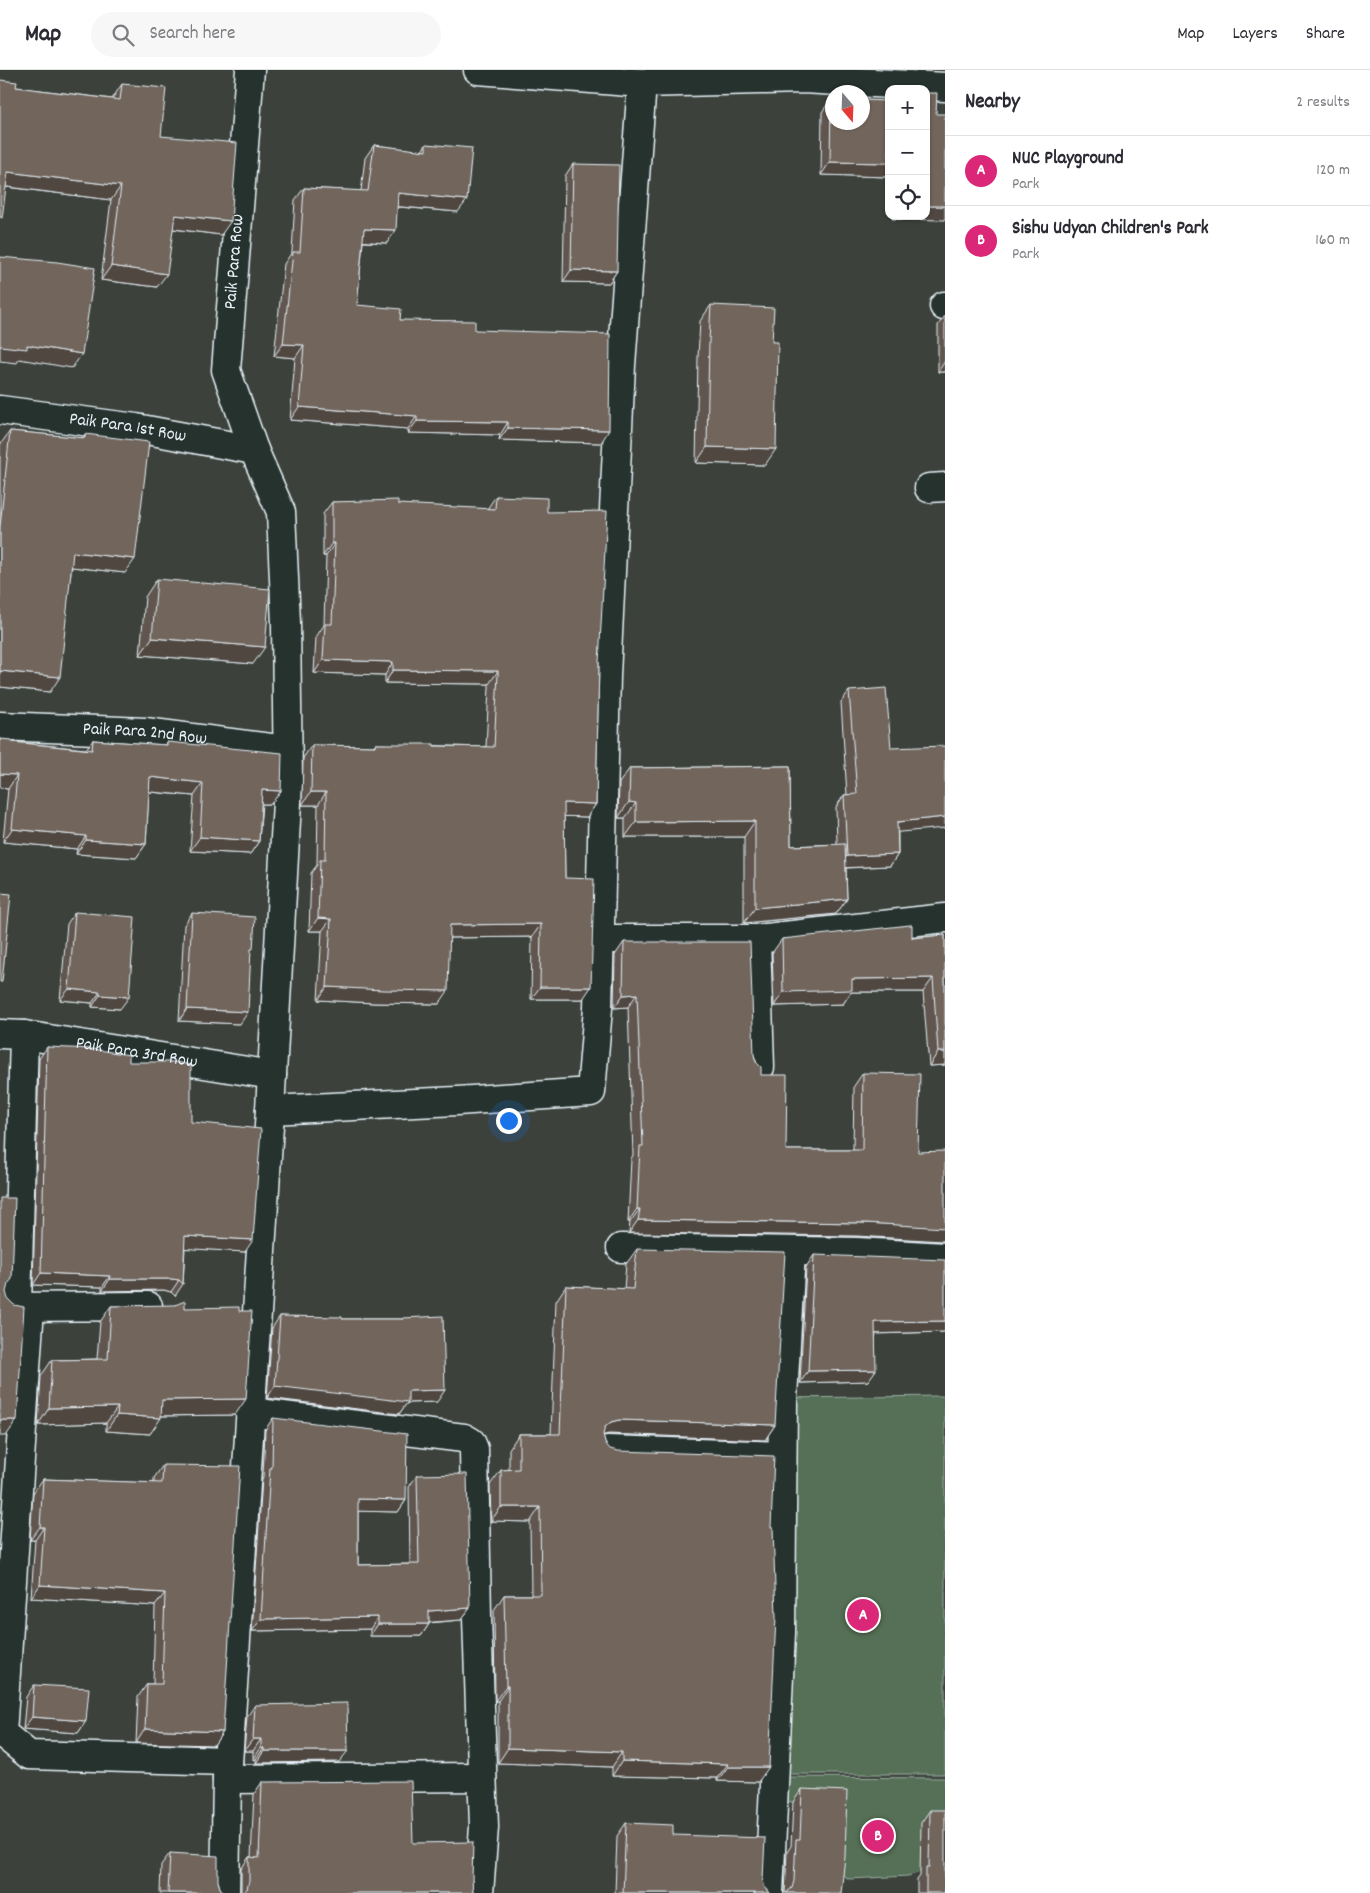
<!DOCTYPE html>
<meta charset="utf-8">
<style>
:root{--surface:#fff;--page:#f7f7f7;--text:#2b2b33;--muted:#7c7c81;--line:#e1e1e2;--accent:#db2777}
body{margin:0;font-family:Dekko,sans-serif;background:var(--page);color:var(--text)}
.controls{position:absolute;right:15px;top:15px;display:grid;overflow:hidden;border-radius:10px;box-shadow:0 1px 4px #0004}
.controls button{width:45px;height:45px;display:grid;place-items:center;padding:0;border:0;border-bottom:1px solid var(--line);background:var(--surface);color:var(--text);font:25px sans-serif}
.compass{position:absolute;left:825px;top:15px;width:45px;height:45px;border-radius:50%;background:var(--surface);box-shadow:0 1px 4px #0004;rotate:161deg}
.you{position:absolute;left:508px;top:1050px;width:18px;height:18px;margin:-12px;border:4px solid #fff;border-radius:50%;background:#1a73e8;box-shadow:0 0 0 8px #1a73e833}
.badge{display:grid;place-items:center;width:32px;height:32px;border-radius:50%;background:var(--accent);color:#fff;font-size:16px;font-weight:700}
.pin{position:absolute;translate:-50% -50%;border:2px solid #fff;box-shadow:0 1px 5px #0006}
.list{margin:0;padding:0;list-style:none}
h2{display:flex;justify-content:space-between;align-items:center;height:65px;margin:0;padding:0 20px;font-size:21px}
h2 small{font-size:16px;font-weight:400;color:var(--muted)}
.list li{display:grid;grid-template-columns:32px 1fr auto;gap:15px;align-items:center;box-sizing:border-box;height:70px;padding:0 20px;border-top:1px solid var(--line)}
.list b{display:block;font-size:19px;white-space:nowrap}
.list p{margin:0;font-size:16px;white-space:nowrap;color:var(--muted)}
.list em{font-size:16px;font-style:normal;color:var(--muted)}
.icon{flex:none;width:28px;height:28px;fill:none;stroke:currentColor;stroke-width:2;stroke-linecap:round;stroke-linejoin:round}
.map{position:relative;flex:none;width:945px;height:1823px;overflow:hidden}
header{display:flex;align-items:center;gap:30px;box-sizing:border-box;height:70px;padding:0 25px;background:var(--surface);border-bottom:1px solid var(--line)}
header strong{font-size:24px}
nav{display:flex;gap:28px;margin-inline-start:auto;font-size:18px}
.search{width:350px;height:45px;background:var(--page);display:flex;align-items:center;gap:12px;box-sizing:border-box;padding:0 18px;border-radius:28px;color:var(--muted);font-size:19px}
main{display:flex}
aside{flex:1;background:var(--surface)}
.map>svg:first-child{display:block}
</style>
<header>
<strong>Map</strong>
<div class="search"><svg class="icon" aria-label="search" viewBox="0 0 24 24"><circle cx="10" cy="10" r="6"/><path d="M15 15l6 6"/></svg>Search here</div>
<nav><a>Map</a><a>Layers</a><a>Share</a></nav>
</header>
<main>
<div class="map">
<svg width="945" height="1823" viewBox="0 0 945 1823">
<rect width="100%" height="100%" fill="#3c423b"/>
<filter id="ink" filterUnits="userSpaceOnUse"><feTurbulence type="fractalNoise" baseFrequency=".02" numOctaves="2"/><feDisplacementMap in="SourceGraphic" scale="10" xChannelSelector="R" yChannelSelector="G"/><feConvolveMatrix kernelMatrix="1 2 1 2 8 2 1 2 1" color-interpolation-filters="sRGB"/></filter>
<g filter="url(#ink)">
<path fill="#546f56" stroke="#9eb0a7" d="M 945,1326 L 945,1704 L 781,1704 L 783,1328 Z
M 781,1707 L 945,1708 L 945,1753 L 920,1802 L 908,1806 L 849,1809 L 835,1800 L 793,1732 L 778,1731 Z"/>
<g fill="none" stroke-linecap="round" stroke-linejoin="round">
<defs>
<g id="minor">
<path d="M 478,0 L 642,13 L 803,9 L 945,17"/>
<path d="M 944,236 L 945,236"/>
<path id="s1" d="M 0,340 L 136,358 L 254,380"/>
<path d="M 929,418 L 945,417"/>
<path id="s2" d="M 0,656 L 145,662 L 287,680"/>
<path d="M 599,869 L 756,869 L 945,848"/>
<path d="M 756,869 L 760,997"/>
<path id="s3" d="M 0,964 L 24,965 L 272,1005"/>
<path d="M 270,1040 L 457,1031 L 591,1022 L 598,938 L 606,606 L 621,295 L 642,13"/>
<path d="M 621,1178 L 857,1182 L 945,1187"/>
<path d="M 11,1237 L 148,1236"/>
<path d="M 17,1237 L 24,965"/>
<path d="M 30,1237 L 2,1663 L 29,1685 L 228,1691"/>
<path d="M 250,1342 L 464,1368 L 471,1372 L 474,1379 L 477,1547 L 484,1757 L 479,1823"/>
<path d="M 608,1380 L 782,1386"/>
<path d="M 227,1709 L 482,1707"/>
<path id="s4" d="M 225,1823 L 227,1709 L 270,1040 L 288,714 L 286,553 L 281,442 L 254,380 L 226,300 L 250,0"/>
<path d="M 769,1823 L 781,1562 L 783,1328 L 791,1182"/>
</g>
</defs>
<use href="#minor" stroke="#e8f1f8" stroke-width="31"/>
<use href="#minor" stroke="#26332d" stroke-width="28"/>
</g>
<path fill="#61574f" stroke="#e8f1f8" d="M 122,14 L 161,66 L 221,165 L 173,159 L 157,217 L 101,210 L 111,130 L 6,117 L 16,17 L 112,29 Z
M 831,29 L 889,31 L 889,107 L 821,105 L 822,42 Z
M 426,74 L 458,142 L 398,137 L 387,173 L 363,172 L 357,235 L 400,250 L 475,260 L 601,373 L 499,370 L 500,365 L 408,363 L 408,359 L 290,350 L 295,288 L 274,286 L 284,194 L 292,182 L 295,130 L 304,118 L 361,121 L 365,88 L 374,75 L 422,81 Z
M 573,94 L 617,201 L 609,213 L 563,212 L 565,106 Z
M 711,235 L 765,395 L 696,393 L 698,287 L 700,251 Z
M 945,246 L 945,302 L 938,302 L 938,255 Z
M 10,361 L 83,368 L 85,364 L 125,503 L 72,497 L 50,622 L 0,617 L 0,375 Z
M 496,426 L 547,442 L 599,593 L 596,734 L 587,747 L 564,746 L 565,808 L 583,929 L 531,929 L 532,867 L 449,868 L 439,934 L 374,933 L 318,930 L 322,861 L 309,861 L 311,803 L 317,795 L 318,735 L 302,735 L 303,688 L 312,675 L 373,676 L 375,674 L 486,677 L 489,617 L 489,614 L 385,613 L 385,605 L 314,603 L 316,567 L 324,555 L 326,486 L 323,486 L 323,444 L 332,432 L 487,439 Z
M 157,509 L 253,594 L 140,585 L 145,527 Z
M 849,621 L 891,678 L 898,763 L 898,784 L 890,796 L 846,798 L 847,829 L 836,844 L 744,853 L 744,767 L 625,767 L 625,748 L 618,748 L 619,713 L 630,698 L 790,696 L 791,776 L 837,774 L 836,737 L 844,725 L 847,725 L 841,632 Z
M 0,669 L 12,672 L 86,679 L 93,670 L 165,675 L 167,672 L 271,734 L 262,734 L 259,771 L 250,784 L 190,781 L 194,726 L 149,722 L 146,774 L 136,788 L 76,784 L 77,779 L 3,772 L 8,719 L 0,718 Z
M 75,842 L 120,939 L 92,937 L 92,933 L 60,930 L 67,854 Z
M 192,843 L 240,954 L 179,951 L 184,855 Z
M 945,865 L 945,995 L 929,996 L 923,922 L 851,922 L 843,934 L 774,936 L 772,883 L 782,869 L 912,868 Z
M 624,872 L 754,985 L 786,1080 L 853,1080 L 854,1016 L 863,1003 L 918,1082 L 943,1171 L 857,1166 L 629,1163 L 630,1152 L 628,1152 L 631,1089 L 633,1085 L 628,937 L 614,938 L 615,885 Z
M 47,977 L 129,992 L 191,1052 L 245,1182 L 185,1178 L 183,1214 L 175,1226 L 171,1222 L 164,1220 L 102,1221 L 102,1217 L 33,1215 L 39,989 Z
M 637,1179 L 775,1355 L 765,1370 L 609,1364 L 603,1366 L 605,1373 L 758,1712 L 717,1711 L 717,1708 L 612,1706 L 612,1697 L 498,1693 L 498,1631 L 495,1631 L 494,1540 L 504,1525 L 531,1525 L 530,1452 L 491,1451 L 490,1415 L 501,1400 L 509,1400 L 509,1379 L 519,1364 L 551,1364 L 556,1231 L 566,1216 L 624,1219 L 626,1194 Z
M 814,1185 L 944,1262 L 876,1264 L 868,1311 L 800,1313 L 806,1197 Z
M 111,1236 L 185,1238 L 235,1345 L 161,1346 L 150,1364 L 106,1361 L 106,1353 L 38,1355 L 41,1306 L 52,1290 L 97,1289 L 100,1252 Z
M 280,1246 L 342,1249 L 402,1249 L 403,1248 L 437,1332 L 407,1333 L 399,1344 L 267,1328 L 272,1258 Z
M 273,1348 L 406,1430 L 398,1442 L 358,1441 L 358,1495 L 410,1494 L 409,1417 L 417,1405 L 470,1538 L 461,1550 L 429,1553 L 429,1554 L 421,1566 L 370,1566 L 370,1559 L 252,1561 L 262,1409 L 263,1407 L 265,1360 Z
M 163,1395 L 223,1662 L 214,1675 L 136,1673 L 138,1627 L 147,1614 L 153,1614 L 155,1536 L 31,1528 L 35,1470 L 30,1470 L 33,1423 L 43,1409 L 154,1413 L 154,1408 Z
M 34,1615 L 86,1651 L 78,1663 L 23,1659 L 26,1627 Z
M 255,1635 L 339,1692 L 256,1693 L 256,1689 L 253,1690 L 253,1681 L 244,1681 L 247,1647 Z
M 262,1712 L 413,1773 L 472,1810 L 473,1823 L 241,1823 L 241,1799 L 249,1787 L 251,1787 L 254,1724 Z
M 802,1719 L 841,1823 L 785,1823 L 787,1782 L 791,1776 L 793,1732 Z
M 930,1740 L 945,1823 L 917,1823 L 917,1810 L 920,1806 L 921,1753 Z
M 626,1753 L 673,1765 L 763,1809 L 764,1816 L 770,1823 L 615,1823 L 617,1766 Z
M 170,1783 L 218,1811 L 220,1818 L 224,1823 L 160,1823 L 161,1795 Z"/>
<path fill="#4f4740" stroke="#e8f1f8" d="M 830,92 L 889,93 L 889,107 L 821,105 Z
M 8,102 L 121,116 L 111,130 L 0,116 Z
M 398,123 L 467,130 L 458,142 L 390,136 Z
M 926,136 L 945,136 L 945,150 L 892,149 L 894,146 L 926,146 Z
M 175,145 L 231,151 L 221,165 L 166,158 Z
M 364,159 L 396,160 L 387,173 L 355,171 Z
M 111,196 L 167,204 L 157,217 L 101,210 Z
M 571,200 L 617,201 L 609,213 L 563,212 Z
M 283,274 L 304,275 L 295,288 L 274,286 Z
M 27,275 L 82,284 L 72,298 L 19,289 L 17,293 L 0,291 L 0,276 Z
M 945,291 L 945,302 L 938,302 Z
M 299,337 L 417,346 L 408,359 L 290,350 Z
M 417,351 L 508,352 L 500,365 L 408,363 Z
M 508,358 L 609,360 L 601,373 L 499,370 Z
M 707,377 L 776,379 L 765,395 L 696,393 Z
M 332,473 L 335,473 L 326,486 L 323,486 Z
M 73,482 L 135,489 L 125,503 L 63,496 Z
M 152,568 L 265,577 L 253,594 L 140,585 Z
M 323,590 L 393,592 L 385,605 L 314,603 Z
M 393,600 L 498,601 L 489,614 L 385,613 Z
M 0,601 L 60,607 L 50,622 L 0,617 Z
M 0,704 L 17,705 L 8,719 L 0,718 Z
M 150,707 L 203,713 L 194,726 L 141,721 Z
M 262,720 L 281,721 L 271,734 L 253,734 Z
M 311,722 L 326,722 L 318,735 L 302,735 Z
M 629,732 L 636,733 L 625,748 L 618,748 Z
M 564,733 L 596,734 L 587,747 L 555,746 Z
M 945,747 L 945,758 L 889,763 L 897,752 Z
M 755,751 L 744,767 L 625,767 L 636,752 Z
M 12,759 L 86,766 L 77,779 L 3,772 Z
M 200,767 L 259,771 L 250,784 L 190,781 Z
M 86,770 L 146,774 L 136,788 L 76,784 Z
M 898,784 L 890,796 L 838,798 L 847,786 Z
M 847,829 L 836,844 L 744,853 L 755,838 Z
M 318,848 L 331,849 L 322,861 L 309,861 Z
M 541,854 L 532,867 L 441,868 L 450,855 Z
M 933,908 L 923,922 L 851,922 L 843,934 L 774,936 L 783,922 L 852,909 Z
M 327,917 L 448,921 L 439,934 L 374,933 L 318,930 Z
M 540,917 L 591,917 L 583,929 L 531,929 Z
M 69,919 L 100,922 L 92,933 L 60,930 Z
M 637,924 L 628,937 L 614,938 L 623,925 Z
M 100,925 L 129,927 L 120,939 L 92,937 Z
M 187,939 L 248,942 L 240,954 L 179,951 Z
M 938,982 L 945,982 L 945,995 L 929,996 Z
M 637,1139 L 640,1139 L 630,1152 L 628,1152 Z
M 638,1150 L 866,1153 L 945,1157 L 945,1168 L 943,1171 L 857,1166 L 629,1163 Z
M 185,1166 L 253,1170 L 245,1182 L 177,1178 Z
M 41,1203 L 110,1206 L 102,1217 L 33,1215 Z
M 110,1209 L 172,1209 L 179,1210 L 171,1222 L 164,1220 L 102,1221 Z
M 945,1251 L 945,1261 L 944,1262 L 867,1264 L 875,1252 Z
M 876,1300 L 868,1311 L 800,1313 L 808,1301 Z
M 275,1316 L 408,1321 L 445,1320 L 437,1332 L 407,1333 L 399,1344 L 267,1328 Z
M 246,1329 L 235,1345 L 151,1346 L 162,1330 Z
M 118,1337 L 106,1353 L 38,1355 L 49,1338 Z
M 117,1345 L 161,1348 L 150,1364 L 106,1361 Z
M 0,1350 L 17,1350 L 6,1366 L 0,1366 Z
M 619,1350 L 775,1355 L 765,1370 L 609,1364 L 600,1366 L 605,1357 L 611,1352 Z
M 358,1429 L 406,1430 L 398,1442 L 350,1441 Z
M 501,1437 L 540,1437 L 530,1452 L 491,1451 Z
M 40,1457 L 44,1457 L 35,1470 L 30,1470 Z
M 40,1515 L 165,1523 L 155,1536 L 31,1528 Z
M 470,1538 L 461,1550 L 421,1553 L 429,1541 Z
M 378,1547 L 370,1559 L 252,1561 L 261,1549 Z
M 378,1554 L 429,1554 L 421,1566 L 370,1566 Z
M 506,1616 L 508,1616 L 498,1631 L 495,1631 Z
M 32,1647 L 86,1651 L 78,1663 L 23,1659 Z
M 145,1659 L 223,1662 L 214,1675 L 136,1673 Z
M 253,1669 L 261,1669 L 253,1681 L 244,1681 Z
M 261,1678 L 264,1678 L 256,1689 L 253,1690 Z
M 508,1678 L 622,1682 L 612,1697 L 498,1693 Z
M 264,1681 L 348,1681 L 339,1692 L 256,1693 Z
M 622,1691 L 728,1694 L 717,1708 L 612,1706 Z
M 728,1697 L 769,1697 L 758,1712 L 717,1711 Z"/>
<path fill="#71655c" stroke="#e8f1f8" d="M 0,10 L 17,12 L 16,17 L 120,30 L 122,14 L 166,18 L 161,66 L 237,73 L 231,151 L 175,145 L 167,204 L 111,196 L 121,116 L 8,102 L 2,148 L 0,147 Z
M 926,23 L 937,23 L 936,44 L 945,44 L 945,136 L 926,136 Z
M 831,29 L 832,30 L 832,52 L 862,52 L 862,30 L 889,31 L 889,93 L 830,92 Z
M 426,74 L 472,78 L 467,130 L 398,123 L 396,160 L 364,159 L 357,235 L 401,239 L 400,250 L 475,251 L 475,260 L 610,264 L 609,360 L 508,358 L 508,352 L 417,351 L 417,346 L 299,337 L 304,275 L 283,274 L 293,182 L 300,182 L 304,118 L 368,121 L 374,75 L 426,81 Z
M 573,94 L 619,95 L 617,201 L 571,200 Z
M 0,187 L 57,192 L 95,198 L 82,284 L 27,275 L 27,279 L 0,276 Z
M 711,235 L 774,238 L 772,272 L 778,272 L 776,379 L 707,377 L 709,271 Z
M 10,361 L 85,368 L 85,364 L 149,372 L 135,489 L 73,482 L 60,607 L 0,601 L 0,457 Z
M 496,426 L 547,428 L 547,442 L 607,441 L 599,593 L 596,734 L 564,733 L 565,808 L 594,809 L 591,917 L 540,917 L 541,854 L 450,855 L 448,921 L 383,920 L 327,917 L 331,849 L 318,848 L 320,790 L 325,790 L 326,722 L 311,722 L 312,675 L 375,676 L 375,674 L 434,674 L 434,676 L 494,677 L 498,604 L 498,601 L 393,600 L 393,592 L 323,590 L 325,554 L 332,554 L 335,473 L 332,473 L 332,432 L 398,430 L 398,434 L 495,439 Z
M 157,509 L 270,519 L 265,577 L 152,568 Z
M 886,618 L 891,678 L 945,676 L 945,747 L 897,752 L 898,784 L 847,786 L 844,725 L 857,724 L 849,621 Z
M 0,669 L 12,670 L 12,672 L 92,680 L 93,670 L 167,675 L 167,672 L 282,683 L 281,721 L 262,720 L 259,771 L 200,767 L 203,713 L 150,707 L 146,774 L 86,770 L 86,766 L 12,759 L 17,705 L 0,704 Z
M 790,696 L 791,776 L 845,774 L 847,829 L 755,838 L 755,751 L 636,752 L 636,733 L 629,732 L 630,698 Z
M 0,823 L 11,824 L 2,912 L 0,912 Z
M 75,842 L 135,847 L 129,927 L 100,925 L 100,922 L 69,919 Z
M 192,843 L 255,847 L 253,879 L 251,879 L 248,942 L 187,939 Z
M 910,855 L 912,855 L 912,868 L 945,865 L 945,982 L 938,982 L 933,908 L 852,909 L 852,920 L 783,922 L 782,869 Z
M 624,872 L 750,872 L 754,985 L 756,992 L 761,997 L 761,1005 L 787,1005 L 786,1080 L 862,1080 L 863,1003 L 920,1004 L 918,1082 L 945,1081 L 945,1158 L 866,1153 L 638,1150 L 640,1139 L 637,1139 L 640,1076 L 643,1076 L 637,924 L 623,925 Z
M 47,977 L 93,979 L 129,985 L 129,992 L 175,992 L 191,995 L 191,1052 L 261,1059 L 253,1170 L 185,1166 L 183,1214 L 179,1210 L 172,1209 L 110,1209 L 110,1206 L 41,1203 Z
M 0,1128 L 15,1128 L 12,1209 L 8,1214 L 6,1222 L 8,1229 L 14,1235 L 24,1237 L 17,1350 L 0,1350 Z
M 637,1179 L 785,1182 L 775,1355 L 619,1350 L 611,1352 L 605,1357 L 603,1364 L 605,1373 L 610,1379 L 618,1381 L 774,1386 L 771,1457 L 773,1457 L 776,1547 L 769,1697 L 728,1697 L 728,1694 L 622,1691 L 622,1682 L 508,1678 L 508,1616 L 506,1616 L 504,1525 L 541,1525 L 540,1437 L 501,1437 L 501,1400 L 519,1399 L 519,1364 L 560,1364 L 566,1216 L 633,1219 Z
M 814,1185 L 945,1190 L 945,1251 L 875,1252 L 876,1300 L 808,1301 Z
M 185,1231 L 185,1238 L 239,1237 L 239,1241 L 252,1241 L 246,1329 L 162,1330 L 161,1348 L 117,1345 L 118,1337 L 49,1338 L 52,1290 L 108,1289 L 111,1236 L 175,1235 Z
M 280,1246 L 342,1247 L 342,1249 L 403,1249 L 403,1248 L 443,1246 L 445,1320 L 408,1321 L 408,1332 L 275,1316 Z
M 273,1348 L 407,1364 L 406,1430 L 358,1429 L 358,1495 L 419,1494 L 417,1405 L 467,1404 L 470,1538 L 429,1541 L 429,1554 L 378,1554 L 378,1547 L 261,1549 L 270,1398 L 272,1398 Z
M 163,1395 L 240,1396 L 223,1662 L 145,1659 L 147,1614 L 162,1614 L 165,1523 L 40,1515 L 44,1457 L 40,1457 L 43,1409 L 162,1413 Z
M 34,1615 L 89,1618 L 86,1651 L 32,1647 Z
M 347,1633 L 348,1681 L 264,1681 L 264,1678 L 261,1678 L 261,1669 L 253,1669 L 255,1635 Z
M 411,1711 L 413,1773 L 473,1772 L 472,1810 L 473,1823 L 242,1823 L 247,1819 L 249,1811 L 249,1787 L 259,1788 L 262,1712 Z
M 802,1719 L 847,1721 L 845,1787 L 841,1823 L 786,1823 L 792,1818 L 794,1811 L 796,1769 L 800,1769 Z
M 930,1740 L 945,1740 L 945,1823 L 926,1823 L 926,1797 L 929,1797 Z
M 626,1753 L 673,1755 L 673,1765 L 765,1768 L 763,1809 L 764,1816 L 770,1823 L 623,1823 Z
M 170,1783 L 218,1786 L 218,1811 L 220,1818 L 224,1823 L 168,1823 Z"/>
</g>
<g text-anchor="middle" dominant-baseline="central" stroke-width="5" stroke-linejoin="round" paint-order="stroke">
<g font-size="18" fill="#e8f1f8" stroke="#26332d">
<text stroke="none"><textPath href="#s4" startOffset="1644">Paik Para Row</textPath></text>
<text stroke="none"><textPath href="#s1" startOffset="129">Paik Para 1st Row</textPath></text>
<text stroke="none"><textPath href="#s2" startOffset="145">Paik Para 2nd Row</textPath></text>
<text stroke="none"><textPath href="#s3" startOffset="138">Paik Para 3rd Row</textPath></text>
</g>
</g>
</svg>
<div class="controls">
<button>+</button>
<button>−</button>
<button><svg class="icon" aria-label="locate" viewBox="0 0 24 24"><circle cx="12" cy="12" r="6"/><path d="M12 2v4M12 18v4M2 12h4M18 12h4"/></svg></button>
</div>
<svg class="compass" viewBox="-18 -18 36 36"><path d="M0-13l5 13h-10z" fill="#e53935"/><path d="M0 13l5-13h-10z" fill="#7c7c81"/></svg>
<div class="you"></div>
<div class="pin badge" style="left:863px;top:1545px">A</div>
<div class="pin badge" style="left:878px;top:1766px">B</div>
</div>
<aside>
<h2>Nearby<small>2 results</small></h2>
<ul class="list">
<li><span class="badge">A</span><div><b>NUC Playground</b><p>Park</p></div><em>120 m</em></li>
<li><span class="badge">B</span><div><b>Sishu Udyan Children's Park</b><p>Park</p></div><em>160 m</em></li>
</ul>
</aside>
</main>
